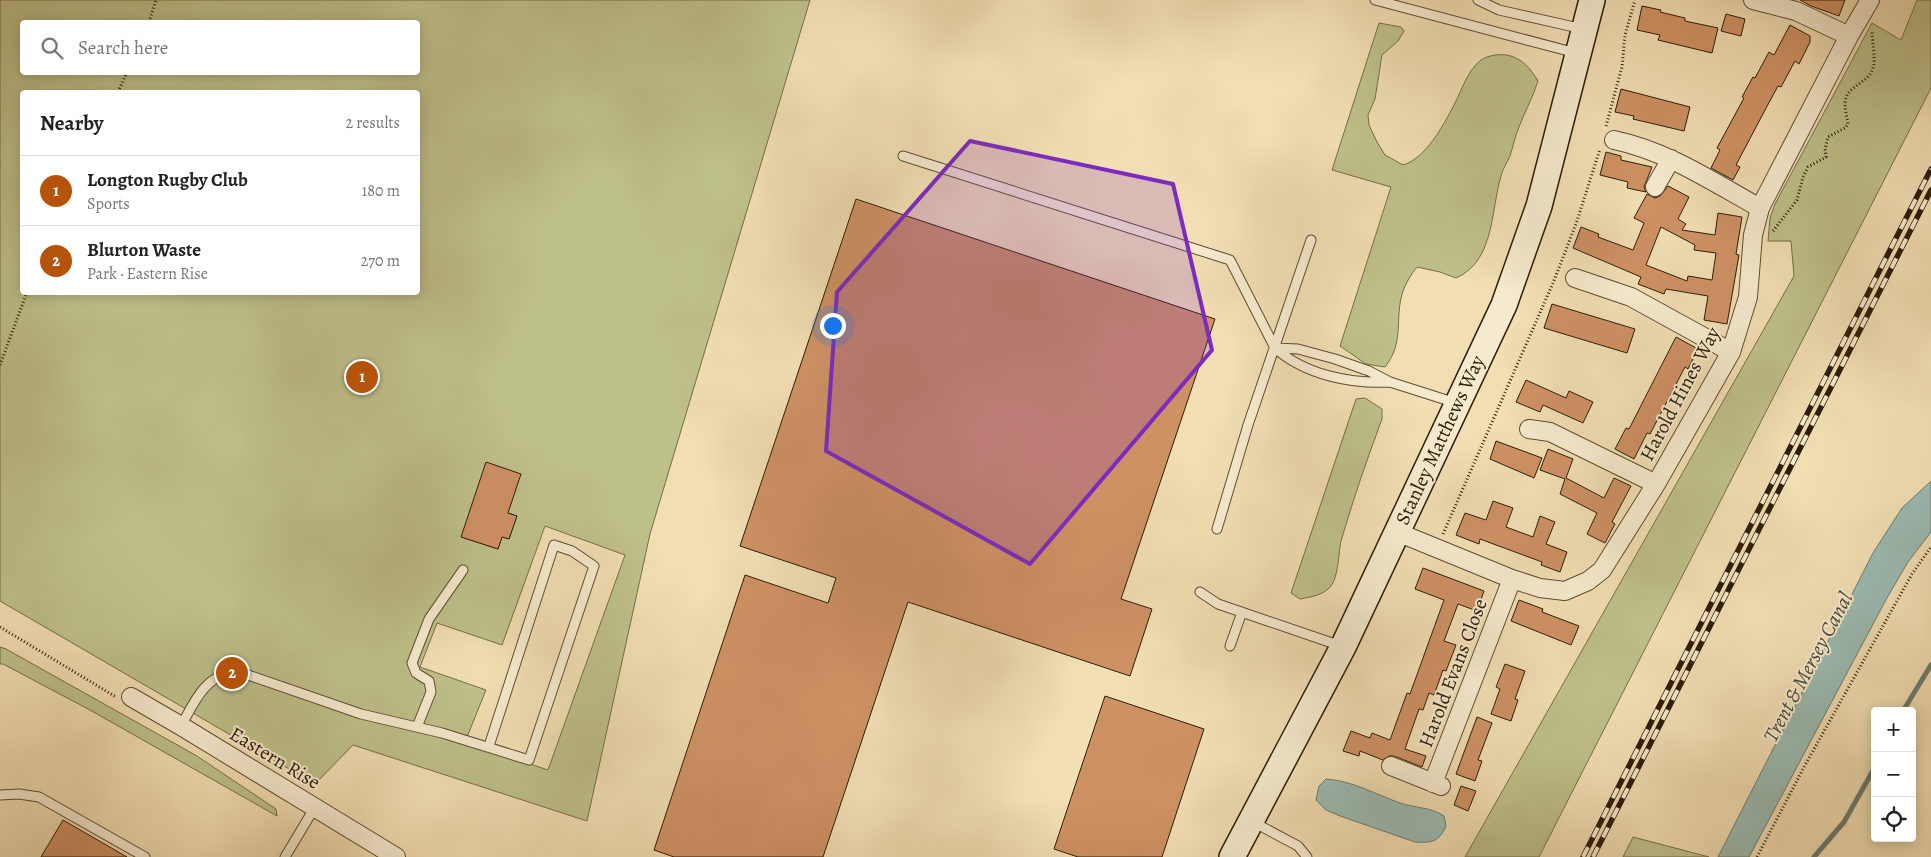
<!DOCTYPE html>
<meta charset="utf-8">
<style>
:root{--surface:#fff;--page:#f2f2f2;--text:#222;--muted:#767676;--line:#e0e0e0;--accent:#b45309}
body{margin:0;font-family:Alegreya,serif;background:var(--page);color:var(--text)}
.controls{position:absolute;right:15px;bottom:15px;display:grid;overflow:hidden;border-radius:5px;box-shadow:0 2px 12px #0003}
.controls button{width:45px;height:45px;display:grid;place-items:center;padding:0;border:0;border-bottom:1px solid var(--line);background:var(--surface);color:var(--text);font:25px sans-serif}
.you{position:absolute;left:832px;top:325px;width:18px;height:18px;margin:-12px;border:4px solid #fff;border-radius:50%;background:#1a73e8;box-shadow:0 0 0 8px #1a73e833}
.badge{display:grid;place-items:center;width:32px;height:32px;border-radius:50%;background:var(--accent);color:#fff;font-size:16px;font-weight:700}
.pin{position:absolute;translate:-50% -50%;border:2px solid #fff;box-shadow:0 1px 5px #0006}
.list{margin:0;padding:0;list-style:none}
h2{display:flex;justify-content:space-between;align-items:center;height:65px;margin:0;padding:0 20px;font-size:21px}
h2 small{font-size:16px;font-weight:400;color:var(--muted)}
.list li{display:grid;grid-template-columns:32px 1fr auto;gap:15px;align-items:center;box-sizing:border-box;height:70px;padding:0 20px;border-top:1px solid var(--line)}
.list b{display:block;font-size:19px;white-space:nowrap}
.list p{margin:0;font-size:16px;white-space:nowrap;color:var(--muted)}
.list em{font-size:16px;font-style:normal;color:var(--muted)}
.icon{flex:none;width:28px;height:28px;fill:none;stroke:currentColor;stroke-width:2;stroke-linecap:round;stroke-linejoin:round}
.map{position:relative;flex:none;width:1931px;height:857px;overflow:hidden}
.search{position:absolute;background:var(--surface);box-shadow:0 2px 12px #0003;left:20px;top:20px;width:400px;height:55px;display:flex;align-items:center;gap:12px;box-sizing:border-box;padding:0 18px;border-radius:5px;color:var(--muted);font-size:19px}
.panel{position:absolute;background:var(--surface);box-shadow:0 2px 12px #0003;left:20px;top:90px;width:400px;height:205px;border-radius:5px}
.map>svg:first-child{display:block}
</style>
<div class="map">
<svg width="1931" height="857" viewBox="0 0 1931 857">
<rect width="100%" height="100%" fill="#f1deb3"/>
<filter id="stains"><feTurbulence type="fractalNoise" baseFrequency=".004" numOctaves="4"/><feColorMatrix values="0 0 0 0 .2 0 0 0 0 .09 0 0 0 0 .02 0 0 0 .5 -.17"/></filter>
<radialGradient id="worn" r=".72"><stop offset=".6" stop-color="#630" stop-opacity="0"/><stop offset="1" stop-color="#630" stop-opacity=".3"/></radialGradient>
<path fill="#bec08a" stroke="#766e48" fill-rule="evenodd" d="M 0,0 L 810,0 L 650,534 L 587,821 L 353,745 L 315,784 L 0,601 ZM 22,22 L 418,22 L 418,72 L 22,72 ZM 22,92 L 418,92 L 418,292 L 22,292 ZM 508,513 L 517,516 L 509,539 L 502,537 L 498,549 L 461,537 ZM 545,526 L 625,555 L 548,770 L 465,742 L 486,690 L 420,667 L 437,623 L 502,645 Z
M 1917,0 L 1931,0 L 1931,88 L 1539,857 L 1465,857 L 1794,276 L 1791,241 L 1768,241 L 1770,218 L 1775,204 L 1872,23 L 1901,40 Z
M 1379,23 L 1401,27 L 1404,31 L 1398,41 L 1382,55 L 1375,99 L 1368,115 L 1369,125 L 1377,142 L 1385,155 L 1403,165 C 1426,158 1443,126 1454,105 C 1462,90 1467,71 1481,60 C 1488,55 1500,54 1507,55 C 1522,58 1530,68 1538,81 C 1533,97 1525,111 1519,127 C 1515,136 1513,147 1510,156 C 1508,161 1505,165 1503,170 C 1490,205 1497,260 1456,278 L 1440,272 L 1417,267 C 1411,274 1406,283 1403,291 C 1394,318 1405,342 1385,367 L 1366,364 L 1340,346 L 1391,187 L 1332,170 Z
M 1365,398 L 1382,409 L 1382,419 C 1367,459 1353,500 1341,541 C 1338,554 1339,575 1331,586 C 1324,595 1311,597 1300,599 L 1291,593 L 1356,399 Z
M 0,647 L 6,649 L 197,756 L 276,809 L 277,816 L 90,710 L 3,664 L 0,664 Z
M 1633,837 L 1709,857 L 1623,857 Z"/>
<path fill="#9bbbb2" stroke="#6f7c6d" d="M 1931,481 L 1931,532 L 1908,562 L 1888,596 L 1749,857 L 1718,857 L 1873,553 L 1902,508 Z
M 1326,779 C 1353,781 1375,794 1400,803 C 1415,808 1431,807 1444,816 L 1446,826 C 1439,842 1432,843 1415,842 L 1340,816 L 1326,810 L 1316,800 L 1319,786 Z"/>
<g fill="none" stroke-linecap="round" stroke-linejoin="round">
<path stroke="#6f7c6d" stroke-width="5" d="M 1903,711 L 1931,665
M 1814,857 L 1844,822 L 1875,767"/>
</g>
<path fill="#ce9164" stroke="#2d1d06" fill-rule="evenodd" d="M 1800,0 L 1845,0 L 1839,16 L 1811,6 Z
M 1642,6 L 1661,10 L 1660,12 L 1685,18 L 1685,21 L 1718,28 L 1712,53 L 1658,40 L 1660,35 L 1637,30 Z
M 1726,14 L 1745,19 L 1741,36 L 1721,31 Z
M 1790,25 L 1810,36 L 1810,42 L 1799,64 L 1795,61 L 1781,87 L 1778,86 L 1765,110 L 1736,165 L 1740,167 L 1733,180 L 1711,168 L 1720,150 L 1717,148 L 1744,98 L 1742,97 L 1753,77 L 1755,78 L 1769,52 L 1774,55 Z
M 1621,89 L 1690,107 L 1684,131 L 1633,119 L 1634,116 L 1615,112 Z
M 1606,152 L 1621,156 L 1621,160 L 1652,167 L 1644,187 L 1646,192 L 1627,188 L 1628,182 L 1600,175 Z
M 1668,186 L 1689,197 L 1678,219 L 1686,224 L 1682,230 L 1715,235 L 1718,213 L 1742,217 L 1736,254 L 1739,255 L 1727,324 L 1704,320 L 1708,296 L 1666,289 L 1664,294 L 1638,284 L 1641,277 L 1573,248 L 1581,227 L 1599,234 L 1598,237 L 1633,250 L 1644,223 L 1634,218 L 1647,194 L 1655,198 L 1660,196 ZM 1661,227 L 1695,245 L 1694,250 L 1716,253 L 1712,280 L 1688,276 L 1687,281 L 1646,265 Z
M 856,199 L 1215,319 L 1121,599 L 1152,609 L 1130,676 L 908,602 L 823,857 L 674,857 L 654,850 L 745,575 L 828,603 L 836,578 L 740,546 Z
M 1552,304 L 1635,329 L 1627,353 L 1544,328 Z
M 1676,337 L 1698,349 L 1688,369 L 1685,367 L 1650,434 L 1647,433 L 1634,459 L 1615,449 L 1626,428 L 1629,429 Z
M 1526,380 L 1566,398 L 1569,391 L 1593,402 L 1583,423 L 1543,405 L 1540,412 L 1516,402 Z
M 1496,441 L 1542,458 L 1534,478 L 1490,459 Z
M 1548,449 L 1573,459 L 1566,478 L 1604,498 L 1614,478 L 1631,486 L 1612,522 L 1615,524 L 1605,543 L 1587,534 L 1597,513 L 1560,494 L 1565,479 L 1540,470 Z
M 486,462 L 521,474 L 508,513 L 517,516 L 509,539 L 502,537 L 498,549 L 461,537 Z
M 1493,501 L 1513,508 L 1506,527 L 1533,537 L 1540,516 L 1555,522 L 1546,544 L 1567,552 L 1560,572 L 1541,565 L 1542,562 L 1480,539 L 1479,544 L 1456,535 L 1465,513 L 1486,520 Z
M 1423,568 L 1484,591 L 1477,611 L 1458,604 L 1444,641 L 1456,645 L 1446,671 L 1443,670 L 1434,695 L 1429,693 L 1423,710 L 1419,709 L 1405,749 L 1426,756 L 1422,767 L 1394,756 L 1389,756 L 1383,760 L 1360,751 L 1359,756 L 1343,751 L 1351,731 L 1370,738 L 1372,733 L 1390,740 L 1407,693 L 1410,694 L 1444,600 L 1415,589 Z
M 1519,600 L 1543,609 L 1542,612 L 1579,626 L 1571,645 L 1511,621 Z
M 1505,664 L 1525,671 L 1515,699 L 1518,700 L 1511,721 L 1491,714 L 1500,689 L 1496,687 Z
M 1105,696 L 1204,729 L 1162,857 L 1078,857 L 1054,849 Z
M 1477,717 L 1492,723 L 1478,760 L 1482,761 L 1475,781 L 1456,774 Z
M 1461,786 L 1476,791 L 1468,811 L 1454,805 Z
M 63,820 L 127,857 L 41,857 Z"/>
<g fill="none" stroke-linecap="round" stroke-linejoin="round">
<defs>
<path id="service" d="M 1375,0 L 1576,53
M 1478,0 L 1499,10 L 1583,29
M 903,156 L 1230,260 L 1275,348 C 1305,375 1351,384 1390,382
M 1275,348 L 1298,349 L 1335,359 L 1369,371 L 1390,382 L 1456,403
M 1217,529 L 1248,425 L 1311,240
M 1200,592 L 1218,604 L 1341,646
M 1230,646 L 1242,612
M 181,726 C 193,705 204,676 232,673 C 238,672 245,674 251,676 L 361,714 L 442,733 L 529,760 L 594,566 L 572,551 L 554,545 L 489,746
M 417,727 L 431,692 L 429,681 L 416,673 L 412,663 L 429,619 L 463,570
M 0,795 L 19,794 L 39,797 L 145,857
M 1253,822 L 1298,846 L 1307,857
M 285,857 L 315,807"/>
<path id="minor" d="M 1753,0 L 1796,11 L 1849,36
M 1614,140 C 1667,151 1713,182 1760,208
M 1655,187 L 1671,159
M 1575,278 L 1631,297 L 1731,352
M 1529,429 L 1550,432 L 1656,484
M 1397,532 L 1512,579 L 1540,588 L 1565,591 L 1588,581 L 1602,570 L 1656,484 L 1731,352 L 1748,297 L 1753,235 L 1760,208 L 1849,36 L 1870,0
M 131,697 L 181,726 L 396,857
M 1391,766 L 1441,786
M 1433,783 L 1512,579"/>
<path id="secondary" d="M 1232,857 L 1343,647 L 1504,305 L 1539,206 L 1592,0"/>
</defs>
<use href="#service" stroke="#5e4d31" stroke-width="11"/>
<use href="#minor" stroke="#5e4d31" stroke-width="20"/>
<use href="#secondary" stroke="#2d1d06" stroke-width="28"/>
<path stroke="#2d1d06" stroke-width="3" stroke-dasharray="1 2.5" stroke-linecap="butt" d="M 149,22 L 156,0
M 118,92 L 127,72
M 1606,126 L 1622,67 L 1625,35 L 1635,0
M 1773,231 L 1797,200 L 1803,177 L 1808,167 L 1826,157 L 1825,149 L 1828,137 L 1845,128 L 1848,124 C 1847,117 1845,110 1845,104 C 1845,85 1869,84 1873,68 C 1876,58 1872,43 1872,32
M 0,365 L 27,292
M 1443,534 L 1553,283 L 1576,224 L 1600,149
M 0,627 L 116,697
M 1757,857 L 1804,767 L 1912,574 L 1931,547"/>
<use href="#service" stroke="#f6eace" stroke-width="9"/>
<use href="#minor" stroke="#f6eace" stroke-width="18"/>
<use href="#secondary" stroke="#f6eace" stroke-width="25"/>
<defs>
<path id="rail" d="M 1583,857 L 1931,169
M 1593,857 L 1931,190"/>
</defs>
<use href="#rail" stroke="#2d1d06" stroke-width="5.5"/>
<use href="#rail" stroke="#f6eace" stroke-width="4" stroke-dasharray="11" stroke-linecap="butt"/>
</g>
<path fill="#7b2cbf" fill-opacity="0.2" stroke="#7b2cbf" stroke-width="4" stroke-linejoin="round" d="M 970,141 L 1173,184 L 1212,350 L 1030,564 L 826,451 L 837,292 Z"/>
<g text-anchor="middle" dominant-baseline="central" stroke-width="4" stroke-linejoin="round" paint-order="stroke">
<g font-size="20" fill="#2d1d06" stroke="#f6eace">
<text transform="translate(1680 394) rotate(-62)">Harold Hines Way</text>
<text transform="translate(1440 440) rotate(-65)">Stanley Matthews Way</text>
<text transform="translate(1453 673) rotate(-69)">Harold Evans Close</text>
<text transform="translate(275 758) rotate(31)">Eastern Rise</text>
</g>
<g font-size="21" font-style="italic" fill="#4e4c3a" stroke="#f6eace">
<text transform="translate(1808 667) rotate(-62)">Trent &amp; Mersey Canal</text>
</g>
</g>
<rect width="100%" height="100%" filter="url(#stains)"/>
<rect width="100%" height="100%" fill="url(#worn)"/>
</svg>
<div class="controls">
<button>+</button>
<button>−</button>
<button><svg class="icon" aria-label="locate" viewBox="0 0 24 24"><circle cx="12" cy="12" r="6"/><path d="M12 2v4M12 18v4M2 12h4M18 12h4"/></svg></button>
</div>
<div class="you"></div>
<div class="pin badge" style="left:362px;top:377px">1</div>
<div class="pin badge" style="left:232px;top:673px">2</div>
<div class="search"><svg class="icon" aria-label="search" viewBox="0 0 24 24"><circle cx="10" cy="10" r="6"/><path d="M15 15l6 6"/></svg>Search here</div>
<section class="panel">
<h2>Nearby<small>2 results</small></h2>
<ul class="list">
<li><span class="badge">1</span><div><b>Longton Rugby Club</b><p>Sports</p></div><em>180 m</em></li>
<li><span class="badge">2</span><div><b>Blurton Waste</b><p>Park · Eastern Rise</p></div><em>270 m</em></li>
</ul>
</section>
</div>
